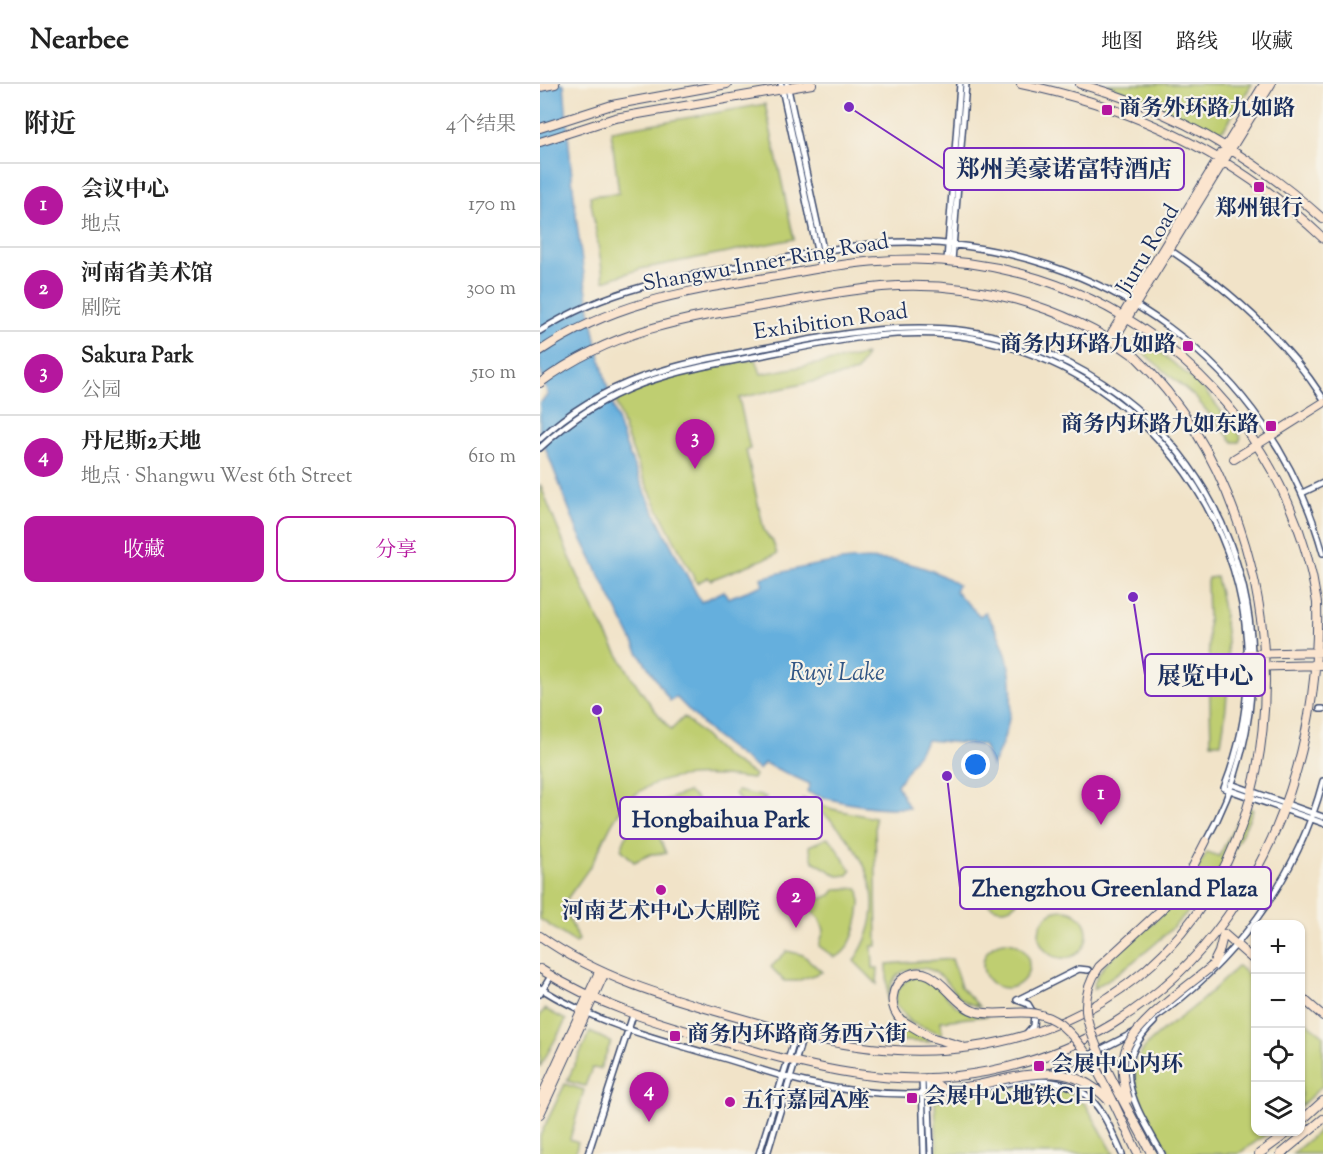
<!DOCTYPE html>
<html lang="zh">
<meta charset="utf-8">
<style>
:root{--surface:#fff;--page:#f6f6f6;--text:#222;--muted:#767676;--line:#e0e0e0;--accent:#b5179e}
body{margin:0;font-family:"Sorts Mill Goudy","Noto Serif SC",serif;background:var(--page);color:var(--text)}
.controls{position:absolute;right:18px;bottom:18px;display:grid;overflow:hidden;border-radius:12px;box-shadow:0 2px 4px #0004}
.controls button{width:54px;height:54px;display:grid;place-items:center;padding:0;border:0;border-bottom:2px solid var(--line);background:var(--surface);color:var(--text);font:30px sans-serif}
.you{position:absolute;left:436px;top:681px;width:21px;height:21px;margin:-15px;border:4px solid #fff;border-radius:50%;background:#1a73e8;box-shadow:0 0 0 9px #1a73e833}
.badge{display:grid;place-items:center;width:39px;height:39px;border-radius:50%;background:var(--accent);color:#fff;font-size:20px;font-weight:700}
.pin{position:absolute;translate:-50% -50px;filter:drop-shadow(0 2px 3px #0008)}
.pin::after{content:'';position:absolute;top:32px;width:21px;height:18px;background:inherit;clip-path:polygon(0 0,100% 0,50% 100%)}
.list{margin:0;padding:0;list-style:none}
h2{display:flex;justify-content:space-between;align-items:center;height:78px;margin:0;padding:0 24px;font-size:26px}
h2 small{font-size:20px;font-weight:400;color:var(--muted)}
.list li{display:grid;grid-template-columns:39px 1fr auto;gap:18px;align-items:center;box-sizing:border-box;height:84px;padding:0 24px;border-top:2px solid var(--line)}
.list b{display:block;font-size:22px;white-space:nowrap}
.list p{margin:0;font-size:20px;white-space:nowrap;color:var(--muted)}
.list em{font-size:20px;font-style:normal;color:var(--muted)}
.actions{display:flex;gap:12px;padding:18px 24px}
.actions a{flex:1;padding:14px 0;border:2px solid var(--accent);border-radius:12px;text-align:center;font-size:21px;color:var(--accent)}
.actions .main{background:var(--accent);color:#fff}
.icon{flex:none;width:33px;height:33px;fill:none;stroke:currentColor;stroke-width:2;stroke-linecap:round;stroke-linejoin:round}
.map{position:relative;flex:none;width:783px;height:1070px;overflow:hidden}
header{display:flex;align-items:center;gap:36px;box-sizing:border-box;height:84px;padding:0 30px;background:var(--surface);border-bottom:2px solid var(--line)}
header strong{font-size:28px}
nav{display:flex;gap:33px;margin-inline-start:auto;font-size:21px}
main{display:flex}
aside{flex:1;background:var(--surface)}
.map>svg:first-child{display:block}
</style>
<header>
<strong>Nearbee</strong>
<nav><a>地图</a><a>路线</a><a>收藏</a></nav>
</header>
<main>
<aside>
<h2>附近<small>4个结果</small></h2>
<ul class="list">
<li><span class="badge">1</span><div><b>会议中心</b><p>地点</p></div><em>170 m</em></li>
<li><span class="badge">2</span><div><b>河南省美术馆</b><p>剧院</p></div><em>300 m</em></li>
<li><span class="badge">3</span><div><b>Sakura Park</b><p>公园</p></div><em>510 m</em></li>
<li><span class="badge">4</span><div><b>丹尼斯2天地</b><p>地点 · Shangwu West 6th Street</p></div><em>610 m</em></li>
</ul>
<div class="actions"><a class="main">收藏</a><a>分享</a></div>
</aside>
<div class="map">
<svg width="783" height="1070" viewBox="0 0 783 1070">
<rect width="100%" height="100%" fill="#f7f3e8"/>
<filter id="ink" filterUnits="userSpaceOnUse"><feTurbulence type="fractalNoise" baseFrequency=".0167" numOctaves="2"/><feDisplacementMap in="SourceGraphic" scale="12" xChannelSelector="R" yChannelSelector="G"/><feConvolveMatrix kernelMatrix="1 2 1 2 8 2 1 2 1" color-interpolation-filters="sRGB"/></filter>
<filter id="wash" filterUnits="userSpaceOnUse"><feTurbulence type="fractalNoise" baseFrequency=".008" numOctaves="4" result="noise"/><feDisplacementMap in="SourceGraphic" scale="24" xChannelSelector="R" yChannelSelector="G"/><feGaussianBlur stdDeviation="1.35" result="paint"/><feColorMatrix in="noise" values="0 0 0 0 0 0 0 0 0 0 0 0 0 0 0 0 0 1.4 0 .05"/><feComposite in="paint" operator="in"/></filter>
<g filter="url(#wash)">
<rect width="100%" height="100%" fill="#f1e3c8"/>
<path fill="#bfce71" stroke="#6d7e68" stroke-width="1.5" d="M 566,0 L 712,0 L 684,45 L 678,48 Z
M 225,20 L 254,155 L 100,185 L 64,197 L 50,112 L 79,109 L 71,47 Z
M 601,252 L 662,303 L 698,348 L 701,353 L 699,358 L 693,358 L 655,313 L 595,262 L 595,254 Z
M 326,271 L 317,288 L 199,314 L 210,365 L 206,366 L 224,446 L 229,454 L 232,455 L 237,470 L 170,496 L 168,493 L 157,499 C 125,440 92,379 75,314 L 143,289 L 216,275 L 221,290 Z
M 0,400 C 33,485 71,576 131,646 L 144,633 L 186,673 L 215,691 L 213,695 C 172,690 117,685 86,719 C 71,736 64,757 54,776 C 46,790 34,804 25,818 L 26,828 L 39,856 L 36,859 L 0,835 Z
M 676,493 C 691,549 691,602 681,659 L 671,659 L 667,498 L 668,494 Z
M 197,707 L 226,713 L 224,716 L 211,722 L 208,730 L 195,709 Z
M 148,708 L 157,715 L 155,733 L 138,729 L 124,735 L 113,723 L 116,719 Z
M 263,715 L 292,725 L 335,734 L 337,862 L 332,862 L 333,884 L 338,884 L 337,900 L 314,877 C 349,825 333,778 291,736 C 283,728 268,722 263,715 Z
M 706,721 L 713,726 C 680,803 624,862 553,905 C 558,876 595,857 614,838 C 635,816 653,794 667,768 L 679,772 Z
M 102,730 L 115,743 L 126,769 L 111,770 L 94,778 L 81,765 L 88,747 Z
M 287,754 L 292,757 L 311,787 L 308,791 L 298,792 L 273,777 L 269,762 Z
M443 806a19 19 0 1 1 38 0a19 19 0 1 1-38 0Z
M 318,804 C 325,819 313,872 294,873 L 279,862 L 284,846 L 279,834 L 271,826 L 272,819 L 291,811 L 296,805 Z
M499 850a24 24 0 1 1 48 0a24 24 0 1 1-48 0Z
M443 881a23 23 0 1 1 46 0a23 23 0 1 1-46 0Z
M 247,867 L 263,871 L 282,888 L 257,897 L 244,897 L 231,883 Z
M 412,875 L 421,903 L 440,923 C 410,915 417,903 398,890 C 381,878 354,884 350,906 C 348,911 350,919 351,925 L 390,958 L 362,957 L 348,926 L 347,880 Z
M 698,882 L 715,896 L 716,1048 L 730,1048 L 698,1070 L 631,1070 C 619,1050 602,1027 597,1004 C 586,963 625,947 650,926 C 667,913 682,897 698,882 Z
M 381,892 C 398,897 402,910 415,921 C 425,928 436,930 448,932 L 401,937 L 402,950 L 372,939 L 355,920 C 356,903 364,893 381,892 Z
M 5,925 L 26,936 L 0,983 L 0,931 Z
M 760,933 L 783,951 L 783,1001 L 761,1022 Z
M 50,948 L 71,958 L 60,985 L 52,984 L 45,1002 L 27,997 Z
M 25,1000 L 44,1006 L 30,1055 L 38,1058 L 35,1070 L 0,1070 L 0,1052 Z
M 491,1001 L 521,1003 L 546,1021 L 574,1070 L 397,1070 L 395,1017 Z
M 783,1043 L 783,1070 L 752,1070 L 756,1067 Z"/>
<path fill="#65afdd" stroke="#406f9e" stroke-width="1.5" d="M 0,0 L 24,0 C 33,117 43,232 80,345 C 100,405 131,462 161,518 L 184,507 L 188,514 L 223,501 L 221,494 C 285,476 359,460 418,501 L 415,507 L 440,532 L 445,528 C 479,576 479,631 452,682 L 443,661 L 387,656 L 357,701 L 369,724 C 333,725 301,720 267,708 L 270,700 L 224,679 L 219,686 L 174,652 L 136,613 L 130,617 L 98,568 L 38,448 L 0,350 L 0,319 L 8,311 L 0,284 Z"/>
</g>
<g filter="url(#ink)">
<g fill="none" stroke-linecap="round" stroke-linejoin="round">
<defs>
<path id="street" d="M 241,0 L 281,185
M 247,0 L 287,184
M 630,166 C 690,206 744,254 783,314
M 407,176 L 420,0
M 412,177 L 426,0
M 0,247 C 67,204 142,192 219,179 C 268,170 319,158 369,158 C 563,161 730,279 783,469
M 0,355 C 65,294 134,281 219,265 C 304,249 388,231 473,257 C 688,323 773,566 666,757
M 0,364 C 69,299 130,288 219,272 C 289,258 361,241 433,254 C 639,292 762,507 684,704 L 783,739
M 762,409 L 783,399
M 780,625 L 783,625
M 691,700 L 783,733
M 0,904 C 54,938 112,954 173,971 C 205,980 237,992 269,999 C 345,1016 420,1013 494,993
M 0,910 L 11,892
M 477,916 L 539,885 L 548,886
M 477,916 L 488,920 L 494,930 L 493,942 L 486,950
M 614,938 C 566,984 596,1022 622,1070
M 608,939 C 692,882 757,796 783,697
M 509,988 L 550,971 L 595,948
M 382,994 L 384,1070
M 388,994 L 391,1070
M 490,996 C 550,998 559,1018 582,1070
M 48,1070 L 93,931
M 219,1070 L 256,950
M 227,1070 L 263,952"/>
<path id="secondary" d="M 481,0 C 595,23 698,73 783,154
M 540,0 C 630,25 713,72 783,135
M 0,3 L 15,0
M 0,44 L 72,21 L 187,0
M 0,58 L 75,34 L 272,0
M 568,255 L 724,0
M 573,257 L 731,0
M 0,267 C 72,219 142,208 225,194 C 263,188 300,179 338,177 C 435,169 533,194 613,252 C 700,315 761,411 777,519 C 783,750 652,966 417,992 C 350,1000 287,987 222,969 C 145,946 69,929 0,885
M 0,299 C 73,245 146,234 233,220 C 269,214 305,206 342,203 C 432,196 523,220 596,273 C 783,455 783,859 486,951 C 400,977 316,968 231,943 C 150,919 70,902 0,852
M 694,375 L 783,319
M 707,570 L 783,568
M 707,583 L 783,581
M 646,796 L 666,757
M 684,850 L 716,878
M 672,882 L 679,868 L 683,852
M 760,912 L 783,932
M 361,936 L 390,953 L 421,962
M 388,994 L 404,1006 L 438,1001
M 0,1016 L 59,888
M 0,1030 L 64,890
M 760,1038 L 783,1017
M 719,1070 L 749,1048
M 741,1070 L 783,1035"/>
</defs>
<use href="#street" stroke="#3b4a6e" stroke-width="8"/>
<use href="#secondary" stroke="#3b4a6e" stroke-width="10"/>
<use href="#street" stroke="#fff" stroke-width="5"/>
<use href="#secondary" stroke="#fbe5cf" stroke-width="8"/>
<defs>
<path id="secondary-bridge" d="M 361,936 C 355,929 351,922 353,912 C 354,904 359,897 365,893 C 395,874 411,922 437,928 C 467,934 492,919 521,941 C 556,970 578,1030 598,1070
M 438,1001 C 486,991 529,975 568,1016
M 588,1015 C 583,1001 581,982 585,968 C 593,939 649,902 672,882
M 610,1067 C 592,1031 550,963 546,927 C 545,911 550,896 559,883 L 622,825 L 646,796"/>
</defs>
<use href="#secondary-bridge" stroke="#3b4a6e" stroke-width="10" stroke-linecap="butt"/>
<use href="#secondary-bridge" stroke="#fbe5cf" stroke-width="8"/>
</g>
</g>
<g fill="#b5179e" stroke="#f7f3e8" stroke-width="2">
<rect x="561" y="20" width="12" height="12" rx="3"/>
<rect x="713" y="97" width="12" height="12" rx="3"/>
<rect x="642" y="256" width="12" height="12" rx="3"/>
<rect x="725" y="336" width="12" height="12" rx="3"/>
<circle cx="121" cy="806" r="6"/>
<rect x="129" y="946" width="12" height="12" rx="3"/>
<rect x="493" y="976" width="12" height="12" rx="3"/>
<rect x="366" y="1008" width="12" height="12" rx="3"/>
<circle cx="190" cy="1018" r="6"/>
</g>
<g text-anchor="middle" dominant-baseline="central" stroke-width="4.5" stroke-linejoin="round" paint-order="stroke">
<g font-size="22" font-weight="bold" fill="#1b2f5e" stroke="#f7f3e8" text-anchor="start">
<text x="579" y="26">商务外环路九如路</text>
<text x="719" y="126" text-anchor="middle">郑州银行</text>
<text x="636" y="262" text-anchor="end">商务内环路九如路</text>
<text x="719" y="342" text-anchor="end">商务内环路九如东路</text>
<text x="121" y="829" text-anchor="middle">河南艺术中心大剧院</text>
<text x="147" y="952">商务内环路商务西六街</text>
<text x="511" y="982">会展中心内环</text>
<text x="384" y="1014">会展中心地铁C口</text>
<text x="202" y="1018">五行嘉园A座</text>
</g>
<g font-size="22" fill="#1b2f5e" stroke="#f7f3e8">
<text transform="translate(609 166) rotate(-59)">Jiuru Road</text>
<text transform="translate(226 180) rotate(-10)">Shangwu Inner Ring Road</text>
<text transform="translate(291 239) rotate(-8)">Exhibition Road</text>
</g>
<g font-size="24" font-style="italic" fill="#315584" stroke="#f7f3e8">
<text x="297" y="590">Ruyi Lake</text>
</g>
</g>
<path fill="none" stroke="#7b2cbf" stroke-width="2" d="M309 23L404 85M593 513L605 591M57 626L80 734M407 692L420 804"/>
<g fill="#7b2cbf" stroke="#f7f3e8" stroke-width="2">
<circle cx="309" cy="23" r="6"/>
<circle cx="593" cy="513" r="6"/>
<circle cx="57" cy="626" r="6"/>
<circle cx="407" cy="692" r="6"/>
</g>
<g fill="#f7f3e8" stroke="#7b2cbf" stroke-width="2">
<rect x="404" y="64" width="240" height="42" rx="6"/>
<rect x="605" y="570" width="120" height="42" rx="6"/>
<rect x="80" y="713" width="202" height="42" rx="6"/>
<rect x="420" y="783" width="311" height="42" rx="6"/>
</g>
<g font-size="24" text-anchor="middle" font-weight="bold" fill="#1b2f5e">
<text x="524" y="93">郑州美豪诺富特酒店</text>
<text x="665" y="600">展览中心</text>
<text x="181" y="743">Hongbaihua Park</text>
<text x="575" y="812">Zhengzhou Greenland Plaza</text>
</g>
</svg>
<div class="controls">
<button>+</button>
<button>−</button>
<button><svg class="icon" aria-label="locate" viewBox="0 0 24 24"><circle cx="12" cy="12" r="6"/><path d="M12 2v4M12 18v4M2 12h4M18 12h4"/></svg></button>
<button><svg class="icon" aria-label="layers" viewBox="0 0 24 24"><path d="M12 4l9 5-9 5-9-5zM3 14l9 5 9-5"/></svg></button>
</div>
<div class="you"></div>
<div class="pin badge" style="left:561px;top:741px">1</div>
<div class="pin badge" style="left:256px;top:844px">2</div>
<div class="pin badge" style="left:155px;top:385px">3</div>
<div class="pin badge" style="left:109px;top:1038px">4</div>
</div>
</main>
